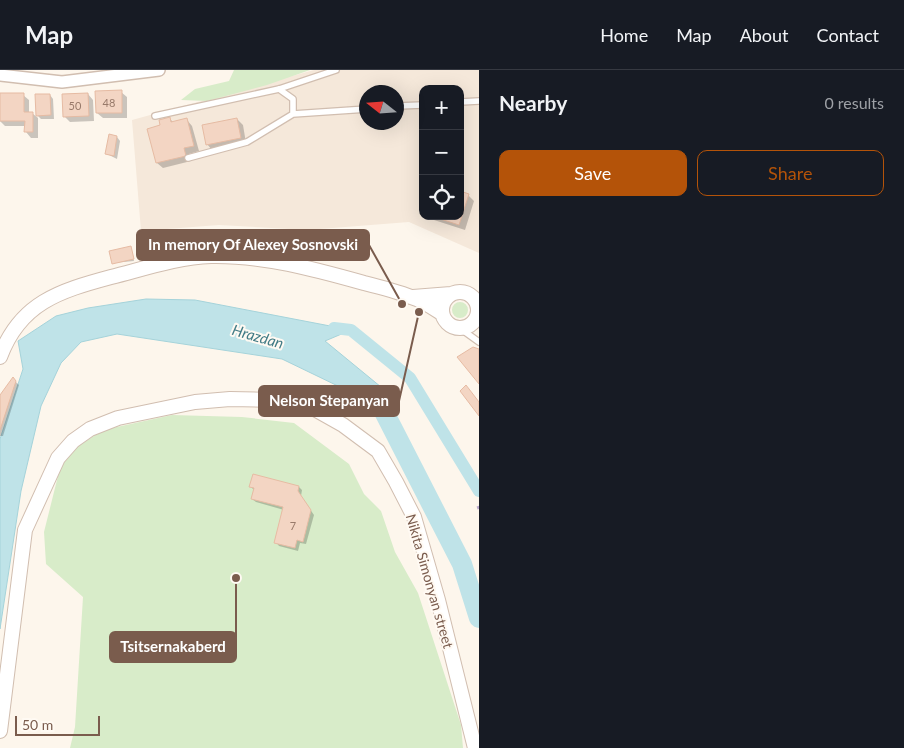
<!DOCTYPE html>
<meta charset="utf-8">
<style>
:root{--surface:#171b24;--page:#242831;--text:#f1f3f6;--muted:#9ea1a6;--line:#363941;--accent:#b45309}
body{margin:0;font-family:Lato,sans-serif;background:var(--page);color:var(--text)}
.controls{position:absolute;right:15px;top:15px;display:grid;overflow:hidden;border-radius:10px;box-shadow:0 5px 20px #0002}
.controls button{width:45px;height:45px;display:grid;place-items:center;padding:0;border:0;border-bottom:1px solid var(--line);background:var(--surface);color:var(--text);font:25px sans-serif}
.compass{position:absolute;left:359px;top:15px;width:45px;height:45px;border-radius:50%;background:var(--surface);box-shadow:0 5px 20px #0002;rotate:287deg}
.scale{position:absolute;left:15px;bottom:12px;width:85px;box-sizing:border-box;padding-left:5px;border:2px solid #7a5c4d;border-top:0;font-size:14px;line-height:18px;white-space:nowrap;color:#7a5c4d;-webkit-text-stroke:4px #fffaf3;paint-order:stroke}
.list{margin:0;padding:0;list-style:none}
h2{display:flex;justify-content:space-between;align-items:center;height:65px;margin:0;padding:0 20px;font-size:21px}
h2 small{font-size:16px;font-weight:400;color:var(--muted)}
.actions{display:flex;gap:10px;padding:15px 20px}
.actions a{flex:1;padding:11px 0;border:1px solid var(--accent);border-radius:10px;text-align:center;font-size:18px;color:var(--accent)}
.actions .main{background:var(--accent);color:#fff}
.icon{flex:none;width:28px;height:28px;fill:none;stroke:currentColor;stroke-width:2;stroke-linecap:round;stroke-linejoin:round}
.map{position:relative;flex:none;width:479px;height:678px;overflow:hidden}
header{display:flex;align-items:center;gap:30px;box-sizing:border-box;height:70px;padding:0 25px;background:var(--surface);border-bottom:1px solid var(--line)}
header strong{font-size:24px}
nav{display:flex;gap:28px;margin-inline-start:auto;font-size:18px}
main{display:flex}
aside{flex:1;background:var(--surface)}
.map>svg:first-child{display:block}
</style>
<header>
<strong>Map</strong>
<nav><a>Home</a><a>Map</a><a>About</a><a>Contact</a></nav>
</header>
<main>
<div class="map">
<svg width="479" height="678" viewBox="0 0 479 678">
<rect width="100%" height="100%" fill="#fdf6ec"/>
<path fill="#f5e8da" fill-rule="evenodd" d="M 314,0 L 479,0 L 479,183 L 409,152 L 307,160 L 219,155 L 141,161 L 132,50 ZM 423,19 L 460,19 L 460,146 L 423,146 ZM 367,22 L 397,22 L 397,52 L 367,52 Z"/>
<path fill="#d8ecc9" d="M 234,0 L 310,0 L 267,15 L 207,31 L 181,30 L 195,19 L 229,11 Z
M452 240a8 8 0 1 1 16 0a8 8 0 1 1-16 0Z
M 172,345 L 242,347 L 294,353 L 349,394 L 364,424 L 381,441 L 395,482 L 418,523 L 461,655 L 463,678 L 70,678 L 75,657 L 83,527 L 46,494 L 44,462 L 63,386 L 103,360 Z"/>
<path fill="#bfe3e8" stroke="#a5d3da" d="M 146,229 L 195,230 L 351,260 L 325,271 L 381,317 L 378,330 L 340,317 L 282,289 L 117,264 L 81,272 L 61,293 L 41,336 L 21,421 L 0,559 L 0,369 L 23,299 L 18,271 L 56,246 L 88,238 Z"/>
<path fill="#0003" d="M 121,22 L 127,27 L 127,48 L 103,48 L 97,43 Z
M 0,24 L 23,25 L 29,30 L 29,43 L 32,43 L 38,48 L 36,26 L 50,25 L 53,29 L 54,49 L 41,49 L 38,46 L 38,68 L 31,68 L 26,62 L 26,56 L 5,56 L 0,51 Z
M 88,24 L 93,30 L 94,51 L 70,52 L 64,46 Z
M 170,49 L 174,53 L 187,50 L 192,56 L 199,81 L 189,84 L 191,91 L 163,98 L 157,93 L 162,56 Z
M 237,49 L 243,55 L 246,73 L 212,80 L 207,74 Z
M 117,67 L 120,71 L 117,89 L 107,84 Z
M 468,125 L 474,131 L 465,160 L 434,150 L 430,146 L 460,146 Z
M 131,178 L 134,191 L 113,193 Z
M 13,309 L 19,315 L 3,366 L 0,366 L 0,327 Z
M 251,417 L 299,417 L 302,420 L 301,426 L 314,445 L 306,474 L 300,473 L 298,481 L 279,476 L 276,472 L 284,440 L 256,432 L 252,429 L 255,421 Z"/>
<g fill="none" stroke-linecap="round" stroke-linejoin="round">
<path stroke="#bfe3e8" stroke-width="12" d="M 334,258 L 351,260 L 410,308 L 479,421"/>
<path stroke="#bfe3e8" stroke-width="20" d="M 357,314 L 378,330 L 462,494 L 479,548"/>
</g>
<path fill="#f3d5c3" stroke="#e6bba3" d="M 122,20 L 122,43 L 96,43 L 95,21 Z
M 0,23 L 24,23 L 24,42 L 33,42 L 33,62 L 24,62 L 25,51 L 0,51 Z
M 88,23 L 89,46 L 63,47 L 62,24 Z
M 35,24 L 50,24 L 51,45 L 36,46 Z
M 170,47 L 171,52 L 187,48 L 194,76 L 184,78 L 186,86 L 156,93 L 147,59 L 160,55 L 159,50 Z
M 237,48 L 241,68 L 206,75 L 202,55 Z
M 109,64 L 117,66 L 114,86 L 105,84 Z
M 460,121 L 469,124 L 459,155 L 431,146 L 460,146 Z
M 131,176 L 134,189 L 112,194 L 109,181 Z
M 473,277 L 479,279 L 479,314 L 457,287 Z
M 13,307 L 16,311 L 0,360 L 0,325 Z
M 466,315 L 479,332 L 479,346 L 460,321 Z
M 253,404 L 299,416 L 298,421 L 311,440 L 303,472 L 297,470 L 295,478 L 274,473 L 283,437 L 251,429 L 254,418 L 249,417 Z"/>
<g fill="none" stroke-linecap="round" stroke-linejoin="round">
<defs>
<path id="service" d="M 460,32 L 479,31
M 397,36 L 423,35
M 293,44 L 367,39
M 155,46 L 279,19 L 336,0
M 188,88 L 247,72 L 293,44 L 293,29 L 279,19
M 461,259 L 479,272"/>
<path id="minor" d="M 0,5 L 62,12 L 159,0"/>
<path id="tertiary" d="M442 240a18 18 0 1 1 36 0a18 18 0 1 1-36 0Z
M 413,227 L 451,224
M 0,287 C 20,233 59,221 111,207 C 143,199 178,187 211,186 C 263,185 314,199 364,213 C 380,217 396,221 411,227 C 422,230 432,237 441,243
M 0,661 L 25,460 L 58,388 L 73,371 L 90,359 L 118,348 L 195,332 L 230,329 L 272,330 L 311,337 L 343,355 L 378,381 L 396,412 L 414,447 L 438,530 L 475,678"/>
</defs>
<use href="#service" stroke="#d1beb0" stroke-width="8"/>
<use href="#minor" stroke="#d1beb0" stroke-width="14"/>
<use href="#tertiary" stroke="#d1beb0" stroke-width="16"/>
<use href="#service" stroke="#fff" stroke-width="5.5"/>
<use href="#minor" stroke="#fff" stroke-width="11"/>
<use href="#tertiary" stroke="#fff" stroke-width="14"/>
<path stroke="#b9a8c9" stroke-width="3" stroke-dasharray="8 5" stroke-linecap="butt" d="M 478,436 L 479,439"/>
</g>
<g text-anchor="middle" dominant-baseline="central" stroke-width="4" stroke-linejoin="round" paint-order="stroke">
<g font-size="11" fill="#987a6a">
<text x="109" y="32">48</text>
<text x="75" y="35">50</text>
<text x="293" y="455">7</text>
</g>
<g font-size="14" fill="#7a5c4d" stroke="#fffaf3">
<text transform="translate(430 511) rotate(74)">Nikita Simonyan street</text>
</g>
<g font-size="15" font-style="italic" fill="#437c86" stroke="#fffaf3">
<text transform="translate(258 266) rotate(16)">Hrazdan</text>
</g>
</g>
<path fill="none" stroke="#7a5c4d" stroke-width="2" d="M402 234L369 175M419 242L399 331M236 508L236 577"/>
<g fill="#7a5c4d" stroke="#fffaf3" stroke-width="2">
<circle cx="402" cy="234" r="5"/>
<circle cx="419" cy="242" r="5"/>
<circle cx="236" cy="508" r="5"/>
</g>
<g fill="#7a5c4d" stroke="#7a5c4d" stroke-width="2">
<rect x="137" y="160" width="232" height="30" rx="5"/>
<rect x="259" y="316" width="140" height="30" rx="5"/>
<rect x="110" y="562" width="126" height="30" rx="5"/>
</g>
<g font-size="15" text-anchor="middle" font-weight="bold" fill="#fff">
<text x="253" y="180">In memory Of Alexey Sosnovski</text>
<text x="329" y="336">Nelson Stepanyan</text>
<text x="173" y="582">Tsitsernakaberd</text>
</g>
</svg>
<div class="controls">
<button>+</button>
<button>−</button>
<button><svg class="icon" aria-label="locate" viewBox="0 0 24 24"><circle cx="12" cy="12" r="6"/><path d="M12 2v4M12 18v4M2 12h4M18 12h4"/></svg></button>
</div>
<svg class="compass" viewBox="-18 -18 36 36"><path d="M0-13l5 13h-10z" fill="#e53935"/><path d="M0 13l5-13h-10z" fill="#9ea1a6"/></svg>
<div class="scale">50 m</div>
</div>
<aside>
<h2>Nearby<small>0 results</small></h2>
<ul class="list">
</ul>
<div class="actions"><a class="main">Save</a><a>Share</a></div>
</aside>
</main>
